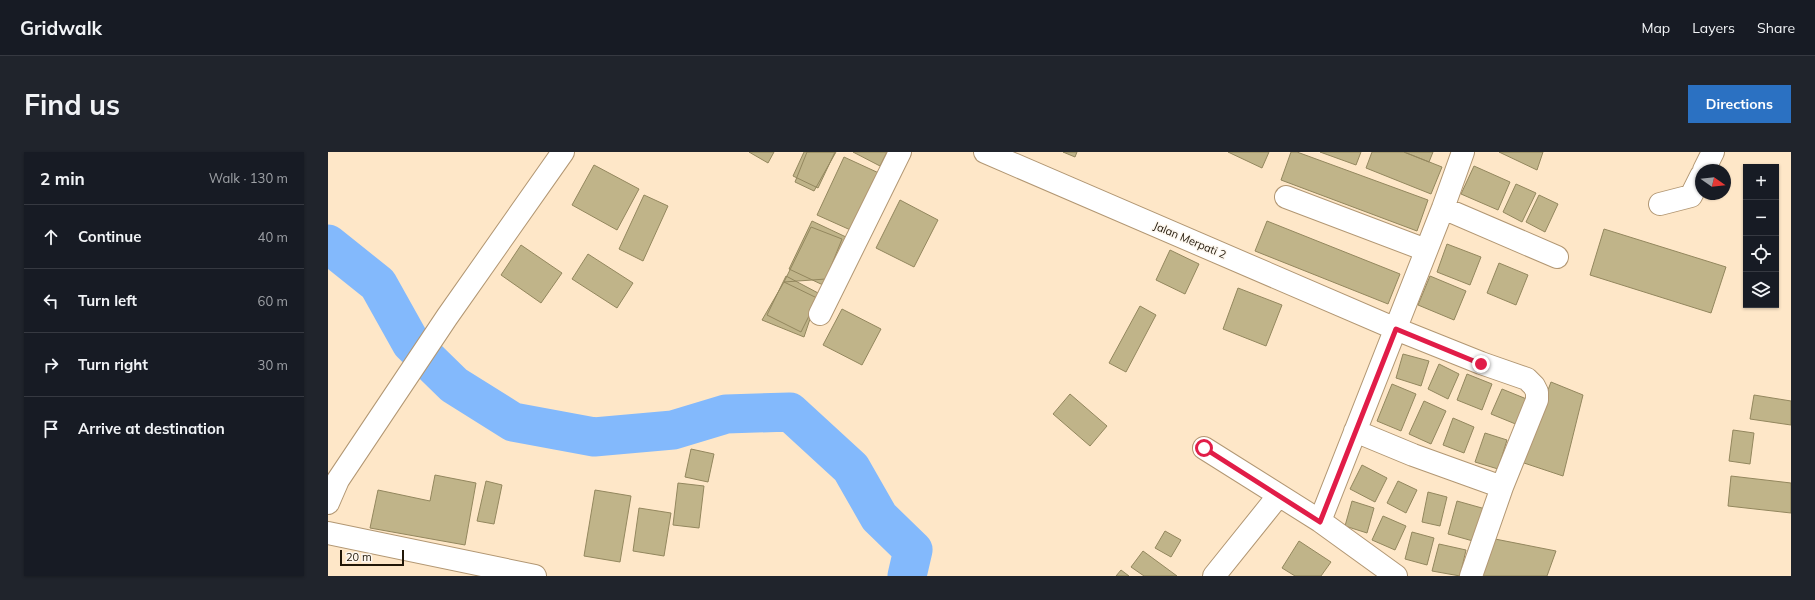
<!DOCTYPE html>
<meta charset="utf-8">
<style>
:root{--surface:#171b24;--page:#20242c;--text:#f1f3f6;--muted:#9ea1a6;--line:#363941;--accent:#2b71c2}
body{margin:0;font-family:Mulish,sans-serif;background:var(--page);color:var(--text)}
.controls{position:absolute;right:12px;top:12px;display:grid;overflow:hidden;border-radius:0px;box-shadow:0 1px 3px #0004}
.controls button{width:36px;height:36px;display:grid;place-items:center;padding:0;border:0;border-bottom:1px solid var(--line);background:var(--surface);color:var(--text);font:20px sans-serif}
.compass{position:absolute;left:1367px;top:12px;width:36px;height:36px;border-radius:50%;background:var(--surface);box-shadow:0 1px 3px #0004;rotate:104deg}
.scale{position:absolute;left:12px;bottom:10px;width:64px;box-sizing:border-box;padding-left:4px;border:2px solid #211708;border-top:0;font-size:11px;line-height:14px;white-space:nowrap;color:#211708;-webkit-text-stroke:3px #fdf7ef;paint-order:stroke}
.stop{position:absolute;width:12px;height:12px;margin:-9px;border:3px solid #e11d48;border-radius:50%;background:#fff}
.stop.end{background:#e11d48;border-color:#fff;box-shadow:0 1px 4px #0008}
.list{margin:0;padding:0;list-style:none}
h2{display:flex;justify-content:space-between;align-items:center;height:52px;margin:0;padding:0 16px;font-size:17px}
h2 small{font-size:13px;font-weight:400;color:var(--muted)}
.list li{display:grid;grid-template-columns:26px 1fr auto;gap:12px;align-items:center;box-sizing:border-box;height:64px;padding:0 16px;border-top:1px solid var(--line)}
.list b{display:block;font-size:15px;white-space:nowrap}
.list em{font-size:13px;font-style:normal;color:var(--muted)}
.icon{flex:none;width:22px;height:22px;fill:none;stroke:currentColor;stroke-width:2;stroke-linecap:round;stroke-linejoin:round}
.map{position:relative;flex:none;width:1463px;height:424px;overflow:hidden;border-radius:0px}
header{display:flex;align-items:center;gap:24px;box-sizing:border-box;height:56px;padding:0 20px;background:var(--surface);border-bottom:1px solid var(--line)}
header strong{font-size:19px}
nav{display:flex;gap:22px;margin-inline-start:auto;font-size:14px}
.intro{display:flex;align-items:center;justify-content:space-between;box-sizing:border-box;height:96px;padding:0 24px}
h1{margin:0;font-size:28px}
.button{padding:10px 18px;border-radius:0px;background:var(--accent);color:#fff;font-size:14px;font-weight:700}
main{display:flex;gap:24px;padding:0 24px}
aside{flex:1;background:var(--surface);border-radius:0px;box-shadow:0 1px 3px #0004}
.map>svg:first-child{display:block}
</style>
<header>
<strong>Gridwalk</strong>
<nav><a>Map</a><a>Layers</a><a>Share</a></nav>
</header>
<div class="intro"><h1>Find us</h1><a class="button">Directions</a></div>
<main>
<aside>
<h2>2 min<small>Walk · 130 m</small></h2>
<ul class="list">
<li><svg class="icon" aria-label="ahead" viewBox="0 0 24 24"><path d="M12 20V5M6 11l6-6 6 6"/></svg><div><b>Continue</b></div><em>40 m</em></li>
<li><svg class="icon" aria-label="left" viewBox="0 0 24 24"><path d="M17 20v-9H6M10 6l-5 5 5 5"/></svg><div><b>Turn left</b></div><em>60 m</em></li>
<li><svg class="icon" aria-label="right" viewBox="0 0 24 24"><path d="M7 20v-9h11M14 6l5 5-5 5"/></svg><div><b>Turn right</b></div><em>30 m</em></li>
<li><svg class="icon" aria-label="arrive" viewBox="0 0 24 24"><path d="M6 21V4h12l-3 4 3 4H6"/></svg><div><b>Arrive at destination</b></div></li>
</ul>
</aside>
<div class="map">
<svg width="1463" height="424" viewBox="0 0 1463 424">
<rect width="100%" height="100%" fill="#fee7c8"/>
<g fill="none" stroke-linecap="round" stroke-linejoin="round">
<path stroke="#83b9fc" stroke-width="39" d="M 0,92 L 50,132 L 83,191 L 126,233 L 185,270 L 266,285 L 345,278 L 398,262 L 462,260 L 523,316 L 551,365 L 585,398 L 579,424"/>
</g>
<path fill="#c0b489" stroke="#93875e" d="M 421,0 L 446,0 L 440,11 Z
M 476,0 L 507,0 L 490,36 L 465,24 Z
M 479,0 L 508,0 L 486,39 L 467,30 Z
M 525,0 L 559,0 L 552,14 Z
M 735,0 L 749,0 L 747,5 Z
M 900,0 L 941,0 L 934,16 Z
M 963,0 L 969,0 L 1100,48 L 1089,79 L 953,28 Z
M 992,0 L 1033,0 L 1028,13 Z
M 1044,0 L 1076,0 L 1114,15 L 1103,42 L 1038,16 Z
M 1076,0 L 1105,0 L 1101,10 Z
M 1171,0 L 1215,0 L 1209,18 Z
M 516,5 L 553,22 L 527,80 L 489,63 Z
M 266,13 L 311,37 L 289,78 L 244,53 Z
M 1146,14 L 1182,30 L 1170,58 L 1133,42 Z
M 1188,32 L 1208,41 L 1194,70 L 1175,60 Z
M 316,43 L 340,54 L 315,109 L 291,97 Z
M 1211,43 L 1230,52 L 1217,80 L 1198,70 Z
M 572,48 L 610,68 L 586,115 L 548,96 Z
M 484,69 L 518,85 L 495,133 L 461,117 Z
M 939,69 L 1072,122 L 1060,152 L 927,99 Z
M 483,75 L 514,87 L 498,127 L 456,130 Z
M 1276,77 L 1398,115 L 1383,161 L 1262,123 Z
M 1119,92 L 1153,105 L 1142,133 L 1109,120 Z
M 193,93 L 234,121 L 213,151 L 173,123 Z
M 842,98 L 871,112 L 857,142 L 828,128 Z
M 260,102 L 305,131 L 289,156 L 244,127 Z
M 1171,111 L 1200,123 L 1188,153 L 1159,141 Z
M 458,124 L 492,142 L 473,180 L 439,163 Z
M 1102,124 L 1138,139 L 1126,168 L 1090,153 Z
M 456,130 L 489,146 L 476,185 L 434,168 Z
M 910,136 L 954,153 L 938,194 L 895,177 Z
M 812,154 L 828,163 L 798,220 L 781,211 Z
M 514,157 L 553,177 L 534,213 L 495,193 Z
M 1075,202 L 1101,209 L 1093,234 L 1068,226 Z
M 1111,212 L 1131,222 L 1120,247 L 1100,237 Z
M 1139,222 L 1164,232 L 1154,258 L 1129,248 Z
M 1223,230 L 1255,243 L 1235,324 L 1193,310 Z
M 1064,232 L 1088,242 L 1073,279 L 1049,269 Z
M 1174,237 L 1201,248 L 1190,273 L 1163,262 Z
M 742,242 L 779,274 L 762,294 L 725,262 Z
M 1426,243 L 1463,249 L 1463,273 L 1422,267 Z
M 1096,249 L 1118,259 L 1103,292 L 1081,282 Z
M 1125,266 L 1146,275 L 1136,301 L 1115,293 Z
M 1405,278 L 1426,281 L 1422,312 L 1401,309 Z
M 1157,281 L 1179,288 L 1170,317 L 1147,310 Z
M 363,297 L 386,302 L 380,330 L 357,325 Z
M 1034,313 L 1059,326 L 1047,350 L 1022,337 Z
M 107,323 L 148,331 L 137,393 L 42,376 L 50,338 L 102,349 Z
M 1403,324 L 1463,331 L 1463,361 L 1400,354 Z
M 158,329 L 174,333 L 166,372 L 149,369 Z
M 1070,329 L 1089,338 L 1078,361 L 1059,351 Z
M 350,331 L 376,334 L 371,376 L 345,373 Z
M 267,338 L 303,344 L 292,410 L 256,404 Z
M 1100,340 L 1119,345 L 1112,374 L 1094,370 Z
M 1024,349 L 1046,356 L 1039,381 L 1017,374 Z
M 1129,349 L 1161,358 L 1152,391 L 1120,382 Z
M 311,356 L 343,361 L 336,404 L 305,399 Z
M 1055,364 L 1078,374 L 1067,398 L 1044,388 Z
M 837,379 L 853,388 L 843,405 L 827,396 Z
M 1084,380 L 1106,386 L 1099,413 L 1077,407 Z
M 1167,387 L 1228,399 L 1219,424 L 1146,424 Z
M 971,389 L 1003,410 L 993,424 L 967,424 L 954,416 Z
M 1111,392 L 1138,398 L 1132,424 L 1104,419 Z
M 815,399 L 849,424 L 816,424 L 803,415 Z
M 793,418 L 801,424 L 788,424 Z"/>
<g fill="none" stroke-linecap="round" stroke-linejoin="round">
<defs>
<path id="minor" d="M 657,0 L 1068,177 L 1153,211 L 1199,227 L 1206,234 L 1209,240 L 1209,248 L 1174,335 L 1143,424
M 1376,18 L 1385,0
M 958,45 L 1098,98
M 1332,52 L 1363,44 L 1373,24
M 1115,56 L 1229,105
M 492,162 L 572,0
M 1027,279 L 1085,303 L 1174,335
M 876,296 L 992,369 L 1115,56 L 1135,0
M 0,351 L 10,328 L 119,165 L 235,0
M 992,369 L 1068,424
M 0,381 L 207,424
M 886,424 L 951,343"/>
</defs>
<use href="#minor" stroke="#b29773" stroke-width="24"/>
<use href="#minor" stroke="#fff" stroke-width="22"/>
</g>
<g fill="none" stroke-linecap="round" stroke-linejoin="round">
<path stroke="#e11d48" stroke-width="5" d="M 876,296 L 992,370 L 1068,177 L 1153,212"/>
</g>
<g text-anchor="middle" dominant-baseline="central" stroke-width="3" stroke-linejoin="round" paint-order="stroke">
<g font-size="11" fill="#211708" stroke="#fdf7ef">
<text transform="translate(862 88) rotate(23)">Jalan Merpati 2</text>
</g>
</g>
</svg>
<div class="controls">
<button>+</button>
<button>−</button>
<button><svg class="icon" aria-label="locate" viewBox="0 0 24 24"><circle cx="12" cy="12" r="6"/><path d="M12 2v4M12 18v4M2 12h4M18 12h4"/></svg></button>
<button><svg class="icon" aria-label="layers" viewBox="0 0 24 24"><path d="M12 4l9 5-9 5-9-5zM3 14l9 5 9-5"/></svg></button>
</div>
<svg class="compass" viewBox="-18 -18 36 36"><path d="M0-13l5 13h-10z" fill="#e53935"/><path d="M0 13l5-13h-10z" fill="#9ea1a6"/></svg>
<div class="scale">20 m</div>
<div class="stop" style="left:876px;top:296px"></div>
<div class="stop end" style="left:1153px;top:212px"></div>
</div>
</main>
